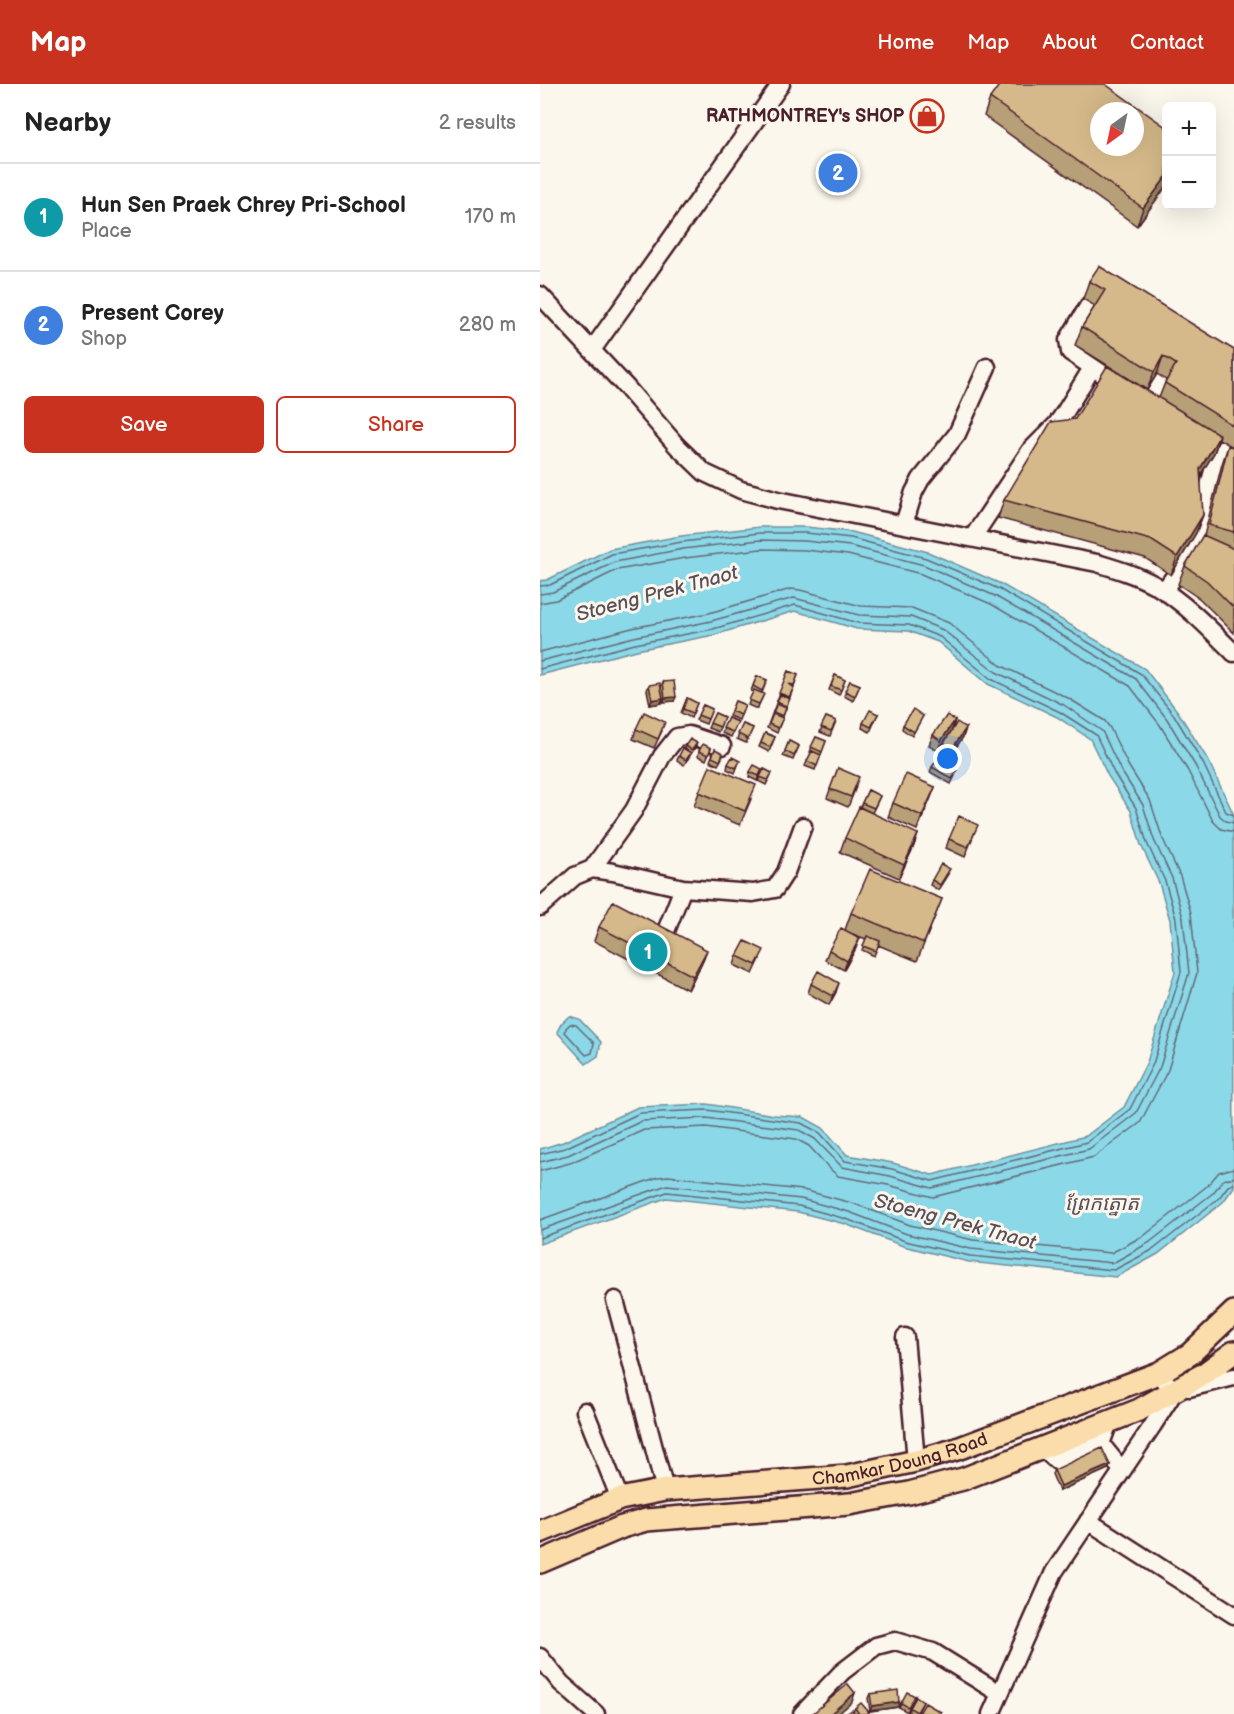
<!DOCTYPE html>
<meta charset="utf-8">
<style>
:root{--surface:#fff;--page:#f6f6f6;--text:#222;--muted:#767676;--line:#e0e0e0;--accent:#c8321e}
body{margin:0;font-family:"Balsamiq Sans","Noto Sans Khmer",sans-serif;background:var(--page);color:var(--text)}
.controls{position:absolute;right:18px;top:18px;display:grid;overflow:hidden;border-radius:9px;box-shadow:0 6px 24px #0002}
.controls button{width:54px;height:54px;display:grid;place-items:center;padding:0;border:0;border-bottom:2px solid var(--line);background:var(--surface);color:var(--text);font:30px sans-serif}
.compass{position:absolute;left:550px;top:18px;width:54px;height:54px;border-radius:50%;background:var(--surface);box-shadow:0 6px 24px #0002;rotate:213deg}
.you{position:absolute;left:408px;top:675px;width:21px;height:21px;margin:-15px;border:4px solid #fff;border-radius:50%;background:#1a73e8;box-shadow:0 0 0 9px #1a73e833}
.badge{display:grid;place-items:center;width:39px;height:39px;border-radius:50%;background:var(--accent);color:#fff;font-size:20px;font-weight:700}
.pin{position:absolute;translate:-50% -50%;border:3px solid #fff;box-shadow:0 2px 6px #0006}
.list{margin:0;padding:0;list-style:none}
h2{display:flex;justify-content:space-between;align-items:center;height:78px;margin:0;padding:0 24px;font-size:26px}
h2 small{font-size:20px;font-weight:400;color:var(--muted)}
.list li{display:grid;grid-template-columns:39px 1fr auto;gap:18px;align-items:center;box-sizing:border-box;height:108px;padding:0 24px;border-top:2px solid var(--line)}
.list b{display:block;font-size:22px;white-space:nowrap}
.list p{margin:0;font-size:20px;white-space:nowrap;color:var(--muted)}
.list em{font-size:20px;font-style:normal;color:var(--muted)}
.actions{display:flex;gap:12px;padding:18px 24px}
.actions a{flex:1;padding:14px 0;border:2px solid var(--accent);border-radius:9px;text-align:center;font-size:21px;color:var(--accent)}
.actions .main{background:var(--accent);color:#fff}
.map{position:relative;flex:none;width:694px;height:1630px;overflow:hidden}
header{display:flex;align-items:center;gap:36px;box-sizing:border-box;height:84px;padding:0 30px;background:var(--accent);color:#fff}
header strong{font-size:28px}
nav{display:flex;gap:33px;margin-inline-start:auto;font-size:21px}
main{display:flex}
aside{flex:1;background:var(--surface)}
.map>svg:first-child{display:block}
</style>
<header>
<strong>Map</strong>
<nav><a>Home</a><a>Map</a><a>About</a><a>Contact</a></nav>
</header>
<main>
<aside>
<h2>Nearby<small>2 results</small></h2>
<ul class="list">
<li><span class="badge" style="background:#0f9aa8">1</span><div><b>Hun Sen Praek Chrey Pri-School</b><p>Place</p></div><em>170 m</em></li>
<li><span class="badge" style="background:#3f7fe0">2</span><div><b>Present Corey</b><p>Shop</p></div><em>280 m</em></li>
</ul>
<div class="actions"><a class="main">Save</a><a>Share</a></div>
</aside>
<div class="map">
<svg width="694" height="1630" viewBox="0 0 694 1630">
<rect width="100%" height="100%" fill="#fbf7ec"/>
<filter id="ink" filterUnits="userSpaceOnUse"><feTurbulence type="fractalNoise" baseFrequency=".0167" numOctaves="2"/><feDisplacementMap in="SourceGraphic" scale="12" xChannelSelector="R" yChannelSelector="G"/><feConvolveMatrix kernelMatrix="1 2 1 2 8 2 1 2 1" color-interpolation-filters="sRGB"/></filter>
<g filter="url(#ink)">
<path fill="#8bd9e8" stroke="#718f9c" stroke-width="1.5" d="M 220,443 L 266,443 L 312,448 L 388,468 L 461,500 L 605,585 L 638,628 L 668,676 L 693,729 L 694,1103 L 683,1118 L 618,1170 L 576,1193 L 429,1178 L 363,1162 L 305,1140 L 258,1128 L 126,1114 L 0,1160 L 0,1065 L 23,1058 L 98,1023 L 167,1020 L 234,1031 L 263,1033 L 283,1044 L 307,1071 L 353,1079 L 392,1091 L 546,1052 L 584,1023 L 607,978 L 635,888 L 630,836 L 619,799 L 601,761 L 591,727 L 568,692 L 550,655 L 517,633 L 448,600 L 398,558 L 368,547 L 317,545 L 255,527 L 174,551 L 97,566 L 0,591 L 0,497 L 7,496 L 70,465 L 141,452 Z
M 29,932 L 39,935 L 61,958 L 58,972 L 46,980 L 17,948 L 21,940 Z"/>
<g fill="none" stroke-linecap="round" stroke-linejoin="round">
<path stroke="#646977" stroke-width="1.5" d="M 0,502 L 10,501 L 72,470 L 142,458 L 220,449 L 266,449 L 311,454 L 386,474 L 459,505 L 601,590 L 634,631 L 663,679 L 686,728 L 694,731
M 0,510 L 13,508 L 75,478 L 143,465 L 220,456 L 265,457 L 310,462 L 384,481 L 455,512 L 596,595 L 627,635 L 656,683 L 680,732 L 686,737 L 694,739
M 0,519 L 16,516 L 77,486 L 145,474 L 221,465 L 265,466 L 308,471 L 381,490 L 451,520 L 590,602 L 620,641 L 648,687 L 673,737 L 681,745 L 694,748
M 0,568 L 92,544 L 169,529 L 251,505 L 260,506 L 321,522 L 372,524 L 409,539 L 460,581 L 528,614 L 565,637 L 570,644 L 588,681 L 610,716 L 622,753 L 640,792 L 651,829 L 657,889 L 628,986 L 600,1039 L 554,1073 L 393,1113 L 348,1101 L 298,1092 L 291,1086 L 269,1062 L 256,1055 L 166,1043 L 104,1046 L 30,1079 L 0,1087
M 0,577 L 94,553 L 171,537 L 254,514 L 319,531 L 371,533 L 403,546 L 456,588 L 524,621 L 562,647 L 580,685 L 603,721 L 614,756 L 632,794 L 643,834 L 649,889 L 620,983 L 596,1029 L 549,1065 L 392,1104 L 350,1092 L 302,1083 L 275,1055 L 259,1046 L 166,1034 L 102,1037 L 28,1071 L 0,1078
M 0,585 L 95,560 L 173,545 L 255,521 L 318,539 L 369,541 L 400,553 L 451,595 L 520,628 L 556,651 L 574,689 L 596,724 L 607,759 L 625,797 L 636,835 L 641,888 L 613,980 L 590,1025 L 547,1058 L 392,1097 L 352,1085 L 305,1077 L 280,1049 L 261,1039 L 167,1026 L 100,1029 L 25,1064 L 0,1070
M 30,940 L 36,941 L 54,959 L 52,969 L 46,971 L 25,948 L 26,944 Z
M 0,1136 L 118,1093 L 128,1092 L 263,1106 L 312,1119 L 370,1141 L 433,1156 L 571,1169 L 605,1151 L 667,1102 L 679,1088 L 694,1084
M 0,1146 L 127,1101 L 261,1115 L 309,1128 L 367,1150 L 431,1165 L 573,1179 L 610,1158 L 673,1109 L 683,1096 L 694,1093
M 0,1154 L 127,1108 L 259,1122 L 306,1135 L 365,1157 L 430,1172 L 574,1186 L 614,1165 L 679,1114 L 688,1102 L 694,1100"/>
<defs>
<path id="minor" d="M 0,211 L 87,304 L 137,362 L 165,389 L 201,406 L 238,416 L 557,479 C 577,485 597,491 615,501 C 645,519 669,544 694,569
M 549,221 L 528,256 L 530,268 L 579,301
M 52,266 L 241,0
M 657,350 L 694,373
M 364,440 L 374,408 L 381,395 L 417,350 L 447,283
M 433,453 L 490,367 L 516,341 L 525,328 L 552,284
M 624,507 L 656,462 L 668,405 L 679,365
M 52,785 L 94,726 L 122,672 L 137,653 L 149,651 L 182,662
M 0,823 L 35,792 L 52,785 L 73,788 L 143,804 L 213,809 L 235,805 L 246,788 L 263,742
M 126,847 L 143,804
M 75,1216 L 125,1406
M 365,1253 L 376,1377
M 649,1304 L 694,1293
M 45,1327 L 80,1415
M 561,1360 L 582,1386
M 502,1364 L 517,1377 L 561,1360 L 569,1338
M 548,1437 L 694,1531
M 0,1573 L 21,1599 L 56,1630
M 262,1630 L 302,1588 L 336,1562 L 355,1557 L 393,1568 L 459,1609
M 451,1630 L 514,1488 L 613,1341 L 634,1308 L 619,1289"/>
<g id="major">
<path id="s1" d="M 0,1448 L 80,1415 L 125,1406 L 307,1392 L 376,1377 L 417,1365 L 619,1289 L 650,1270 L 694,1228"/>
<path d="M 0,1478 L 82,1443 L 106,1436 L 309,1420 L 369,1409 L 423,1395 L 599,1326 L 664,1290 L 694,1268"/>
</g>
</defs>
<use href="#minor" stroke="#4a1f2b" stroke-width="21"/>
<use href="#major" stroke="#4a1f2b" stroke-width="26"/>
<use href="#minor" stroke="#fbf7ec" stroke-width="16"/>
<use href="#major" stroke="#fbddab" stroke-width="21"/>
</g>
<path fill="#b79f77" stroke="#4a1f2b" stroke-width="1.5" d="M 450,14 L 627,44 L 627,101 L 597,142 L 444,32 Z
M 549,197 L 694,266 L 694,549 L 660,515 L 638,500 L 645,482 L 664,452 L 682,380 L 688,362 L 693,363 L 679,355 L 674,369 L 660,391 L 663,431 L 656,449 L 631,491 L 605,474 L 458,434 L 464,416 L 535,335 L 619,314 L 626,296 L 617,290 L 607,306 L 535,261 L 542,243 L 555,222 L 543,215 Z
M 248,587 L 258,591 L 237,649 L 227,644 Z
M 295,591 L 305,596 L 299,611 L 289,606 Z
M 217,592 L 227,596 L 222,609 L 224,610 L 217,625 L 208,621 L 213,608 L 211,607 Z
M 310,597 L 320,601 L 313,617 L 304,612 Z
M 123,598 L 134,617 L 123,618 L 123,615 L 121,619 L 110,621 L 107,606 L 109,601 L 121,603 Z
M 147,614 L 157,619 L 151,634 L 141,629 Z
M 195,617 L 205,621 L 199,636 L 189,632 Z
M 163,621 L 172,625 L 166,640 L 156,636 Z
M 175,629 L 184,633 L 178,648 L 168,644 Z
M 338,630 L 330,648 L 322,644 L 323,639 Z
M 383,632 L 372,652 L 362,645 L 363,641 Z
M 286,633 L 296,637 L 290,652 L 280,648 Z
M 188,634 L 198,638 L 191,653 L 182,649 Z
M 415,636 L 412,646 L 398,667 L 389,661 L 393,651 Z
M 203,640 L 213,644 L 206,659 L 197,655 Z
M 426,644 L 423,653 L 409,674 L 400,668 L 404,659 Z
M 96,645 L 122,647 L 114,664 L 93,655 Z
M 225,649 L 235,653 L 229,668 L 219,663 Z
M 276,653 L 286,657 L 275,686 L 265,682 L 271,669 L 270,668 Z
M 249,657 L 259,662 L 253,676 L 243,672 Z
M 157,659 L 155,664 L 144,681 L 137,676 L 139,672 L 144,665 L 145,662 Z
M 171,664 L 166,676 L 158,672 L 159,667 Z
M 175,665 L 182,674 L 178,681 L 170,677 Z
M 188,680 L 198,681 L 195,689 L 187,685 Z
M 392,683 L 415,692 L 411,700 L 390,688 Z
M 298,684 L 316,703 L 308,723 L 287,714 Z
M 224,685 L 232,689 L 226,701 L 218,697 Z
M 210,688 L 220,689 L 217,697 L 209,693 Z
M 395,703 L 377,746 L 348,733 L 353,719 Z
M 328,706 L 340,712 L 332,729 L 320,723 Z
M 159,708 L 211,715 L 200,741 L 154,722 Z
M 378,750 L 373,764 L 359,794 L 300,768 L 305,754 Z
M 434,750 L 425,773 L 406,764 L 409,755 Z
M 408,790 L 398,806 L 390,801 L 392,796 Z
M 402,815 L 377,877 L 338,861 L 334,872 L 322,866 L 326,855 L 310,849 L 316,864 L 304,886 L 285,876 L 289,866 L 305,846 L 311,829 Z
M 59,843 L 162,879 L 148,906 L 54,857 Z
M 197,872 L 220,875 L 213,890 L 194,881 Z
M 271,900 L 296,908 L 289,921 L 268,909 Z
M 568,1385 L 519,1407 L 512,1390 L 514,1386 Z
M 330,1610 L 359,1618 L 358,1623 L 330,1627 L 328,1614 Z
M 375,1612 L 367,1628 L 359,1623 L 361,1619 Z
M 383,1618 L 377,1630 L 370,1630 L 368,1629 L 370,1624 Z
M 315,1624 L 329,1628 L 328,1630 L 306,1630 L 313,1627 Z"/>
<path fill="#958261" stroke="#4a1f2b" stroke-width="1.5" d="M 627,92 L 627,101 L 597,142 L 603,124 Z
M 623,272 L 617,290 L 607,306 L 614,288 Z
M 680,351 L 674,369 L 653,403 L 660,385 Z
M 663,431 L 656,449 L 631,491 L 637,473 Z
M 136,613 L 134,617 L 123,618 L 125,614 Z
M 123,614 L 121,619 L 110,621 L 112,616 Z
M 415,636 L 412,646 L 398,667 L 401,657 Z
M 426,644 L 423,653 L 409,674 L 412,665 Z
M 395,703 L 390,716 L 377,746 L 382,732 Z
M 378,750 L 373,764 L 359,794 L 364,781 Z
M 320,854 L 316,864 L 304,886 L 307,877 Z
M 167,866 L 162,879 L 148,906 L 153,892 Z
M 299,899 L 296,908 L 289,921 L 293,912 Z
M 570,1381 L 568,1385 L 519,1407 L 521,1402 Z
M 315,1609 L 312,1618 L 298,1630 L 290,1630 Z
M 359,1618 L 358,1623 L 330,1627 L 332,1622 Z"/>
<path fill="#d5b98a" stroke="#4a1f2b" stroke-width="1.5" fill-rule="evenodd" d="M 460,0 L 565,0 L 627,44 L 627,92 L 603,124 L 450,14 ZM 559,27 L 595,27 L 595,63 L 559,63 Z
M 559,182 L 694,266 L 694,342 L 625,299 L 636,280 L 623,272 L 614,288 L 542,243 L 565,206 L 549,197 Z
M 567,282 L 680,351 L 660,385 L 663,431 L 637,473 L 611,456 L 464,416 L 511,338 L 535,335 Z
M 688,362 L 694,363 L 694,448 L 669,441 Z
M 663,451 L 690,463 L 694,466 L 694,524 L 667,497 L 645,482 Z
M 248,587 L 258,591 L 254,601 L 248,600 L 254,603 L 249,613 L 239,609 Z
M 295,591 L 305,596 L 301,606 L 291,602 Z
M 217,592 L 227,596 L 222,607 L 213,602 Z
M 134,597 L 136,613 L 125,614 L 123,598 Z
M 310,597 L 320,601 L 315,612 L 305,607 Z
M 120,599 L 123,614 L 112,616 L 109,601 Z
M 214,606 L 224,610 L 219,620 L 209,616 Z
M 240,611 L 250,615 L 246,622 L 237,618 Z
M 147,614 L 157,619 L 153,629 L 143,625 Z
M 195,617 L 205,621 L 201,631 L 191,627 Z
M 237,620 L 246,624 L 243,632 L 233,628 Z
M 163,621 L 172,625 L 168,635 L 158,631 Z
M 373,625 L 383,632 L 374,648 L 363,641 Z
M 330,626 L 338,630 L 331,643 L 323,639 Z
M 104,628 L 125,638 L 118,655 L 96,645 Z
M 175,629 L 184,633 L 180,643 L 170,639 Z
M 233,630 L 243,634 L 238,644 L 229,640 Z
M 407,631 L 415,636 L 401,657 L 393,651 Z
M 286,633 L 296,637 L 291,647 L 281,643 Z
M 188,634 L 198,638 L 193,648 L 183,644 Z
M 417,638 L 426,644 L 412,665 L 404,659 Z
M 203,640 L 213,644 L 208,655 L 198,650 Z
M 225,649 L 235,653 L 230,663 L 221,659 Z
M 276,653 L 286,657 L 282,668 L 271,663 Z
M 150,655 L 157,659 L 152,666 L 145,662 Z
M 249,657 L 259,662 L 254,672 L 245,667 Z
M 163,660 L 171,664 L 168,671 L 159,667 Z
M 143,664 L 151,669 L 146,676 L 139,672 Z
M 175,665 L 183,669 L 180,677 L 172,673 Z
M 272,667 L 281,671 L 277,682 L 267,677 Z
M 192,673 L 200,677 L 196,684 L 188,680 Z
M 397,675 L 417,687 L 412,695 L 392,683 Z
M 214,681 L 222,685 L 219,692 L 210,688 Z
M 170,682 L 216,701 L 205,727 L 159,708 Z
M 298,684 L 319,693 L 311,713 L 290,705 Z
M 224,685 L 232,689 L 228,696 L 220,693 Z
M 366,690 L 395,703 L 382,732 L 353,719 Z
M 328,706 L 340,712 L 334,724 L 322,719 Z
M 319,723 L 378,750 L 364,781 L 305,754 Z
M 419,732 L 438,741 L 428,763 L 409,755 Z
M 401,780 L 410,785 L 400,801 L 392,796 Z
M 330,785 L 402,815 L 384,859 L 311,829 Z
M 73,817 L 167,866 L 153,892 L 59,843 Z
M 301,844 L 320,854 L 307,877 L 289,866 Z
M 327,852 L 340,857 L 336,867 L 323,862 Z
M 205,857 L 224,866 L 216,881 L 197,872 Z
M 278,887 L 299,899 L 293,912 L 271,900 Z
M 562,1364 L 570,1381 L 521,1402 L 514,1386 Z
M 308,1600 L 315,1609 L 290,1630 L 272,1630 Z
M 358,1606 L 359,1618 L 332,1622 L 330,1610 Z
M 367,1608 L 375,1612 L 368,1623 L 361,1619 Z
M 376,1613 L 383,1618 L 377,1628 L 370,1624 Z
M 321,1619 L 329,1628 L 327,1630 L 319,1630 L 315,1624 Z
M 385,1619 L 401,1628 L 399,1630 L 379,1629 Z
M 312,1626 L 315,1630 L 306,1630 Z"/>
</g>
<defs>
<symbol id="shop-ring" viewBox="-11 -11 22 22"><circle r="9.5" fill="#fbf7ec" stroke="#c8321e" stroke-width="1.5"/><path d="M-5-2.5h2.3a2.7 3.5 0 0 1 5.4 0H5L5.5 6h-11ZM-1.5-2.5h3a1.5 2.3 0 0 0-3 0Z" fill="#c8321e"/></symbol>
</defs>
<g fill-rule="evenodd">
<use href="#shop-ring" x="368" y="13" width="38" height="38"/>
</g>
<g text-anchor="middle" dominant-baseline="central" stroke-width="6" stroke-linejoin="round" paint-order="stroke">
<g font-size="18" font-weight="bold" fill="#4a1f2b" stroke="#fbf7ec" text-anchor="end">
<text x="364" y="32">RATHMONTREY's SHOP</text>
</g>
<g font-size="18" fill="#4a1f2b" stroke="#fbf7ec">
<text stroke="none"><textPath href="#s1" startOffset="370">Chamkar Doung Road</textPath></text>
</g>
<g font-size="20" font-style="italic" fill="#5a4e5a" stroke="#fbf7ec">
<text transform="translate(117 510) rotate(-15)">Stoeng Prek Tnaot</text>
<text x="562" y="1120">ព្រែកត្នោត</text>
<text transform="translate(415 1138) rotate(15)">Stoeng Prek Tnaot</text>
</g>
</g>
</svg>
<div class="controls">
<button>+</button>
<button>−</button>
</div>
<svg class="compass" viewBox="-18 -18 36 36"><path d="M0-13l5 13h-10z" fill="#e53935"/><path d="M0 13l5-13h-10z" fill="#767676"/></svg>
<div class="you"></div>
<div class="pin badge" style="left:108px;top:868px;background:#0f9aa8">1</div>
<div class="pin badge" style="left:298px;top:89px;background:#3f7fe0">2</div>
</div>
</main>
